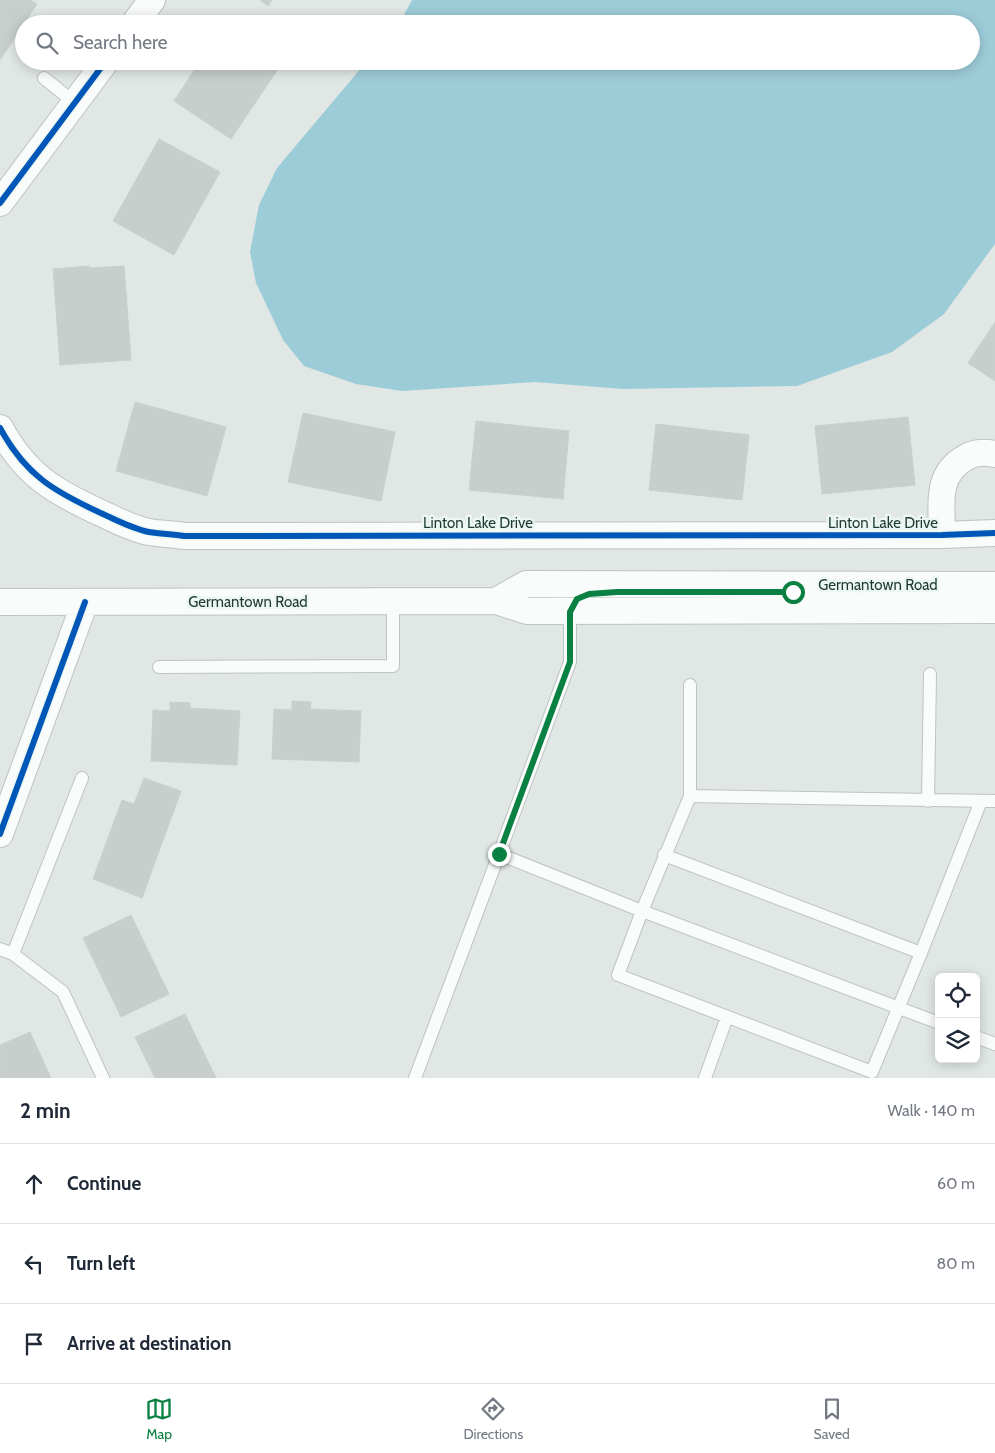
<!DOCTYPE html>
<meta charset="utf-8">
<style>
:root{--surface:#fff;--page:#f6f6f7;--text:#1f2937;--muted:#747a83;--line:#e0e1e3;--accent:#0b8043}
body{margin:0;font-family:Cabin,sans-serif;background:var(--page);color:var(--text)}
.controls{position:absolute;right:15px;bottom:15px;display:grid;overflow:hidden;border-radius:8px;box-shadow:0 2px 12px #0003}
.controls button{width:45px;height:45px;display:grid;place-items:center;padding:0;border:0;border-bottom:1px solid var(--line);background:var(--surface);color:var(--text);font:25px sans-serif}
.stop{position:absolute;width:15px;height:15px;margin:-11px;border:4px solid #0b8043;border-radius:50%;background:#fff}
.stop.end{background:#0b8043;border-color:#fff;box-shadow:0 1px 5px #0008}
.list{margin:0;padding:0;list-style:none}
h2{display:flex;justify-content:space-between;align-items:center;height:65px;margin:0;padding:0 20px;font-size:21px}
h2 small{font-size:16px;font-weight:400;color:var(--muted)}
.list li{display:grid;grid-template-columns:32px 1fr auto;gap:15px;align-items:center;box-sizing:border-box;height:80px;padding:0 20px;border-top:1px solid var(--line)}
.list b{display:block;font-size:19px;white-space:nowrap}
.list em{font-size:16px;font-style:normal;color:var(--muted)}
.icon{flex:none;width:28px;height:28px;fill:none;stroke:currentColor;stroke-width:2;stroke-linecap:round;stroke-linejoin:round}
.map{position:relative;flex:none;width:995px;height:1078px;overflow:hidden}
.search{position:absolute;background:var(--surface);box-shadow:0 2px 12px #0003;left:15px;right:15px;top:15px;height:55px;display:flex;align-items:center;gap:12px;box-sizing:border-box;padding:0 18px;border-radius:28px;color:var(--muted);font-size:19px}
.sheet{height:305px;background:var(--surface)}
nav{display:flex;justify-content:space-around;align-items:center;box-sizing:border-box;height:70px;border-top:1px solid var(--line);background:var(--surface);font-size:14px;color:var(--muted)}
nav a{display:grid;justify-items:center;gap:2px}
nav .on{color:var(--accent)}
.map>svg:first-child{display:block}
</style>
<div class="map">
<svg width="995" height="1078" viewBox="0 0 995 1078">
<rect width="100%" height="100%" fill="#e0e7e4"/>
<path fill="#9dccd9" d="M 412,0 L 995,0 L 995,244 L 944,314 L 892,352 L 797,386 L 623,389 L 535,382 L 402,391 L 356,384 L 304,366 L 283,340 L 256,283 L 250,252 L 259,205 L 277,168 L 367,61 L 971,61 L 971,24 L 399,24 Z"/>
<path fill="#c7cecb" stroke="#c9d0cd" d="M 0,0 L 30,0 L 37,4 L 0,60 Z
M 260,0 L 272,0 L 268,6 Z
M 200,61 L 279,61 L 282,63 L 231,139 L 174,101 Z
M 159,139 L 220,172 L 174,255 L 113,221 Z
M 89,266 L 89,268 L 124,266 L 131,360 L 60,365 L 53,269 Z
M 995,322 L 995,381 L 968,363 Z
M 135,402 L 226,427 L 207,496 L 116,471 Z
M 303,413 L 395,432 L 381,501 L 288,482 Z
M 908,417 L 915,485 L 822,494 L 815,426 Z
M 476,421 L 569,431 L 563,499 L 469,490 Z
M 656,424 L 749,435 L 742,500 L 649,490 Z
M 292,701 L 311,702 L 310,709 L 361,711 L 359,762 L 272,759 L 274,709 L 292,710 Z
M 170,702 L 190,703 L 190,708 L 240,711 L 237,765 L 151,761 L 153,710 L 170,711 Z
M 144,778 L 181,791 L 142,898 L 93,879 L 122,800 L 134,804 Z
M 131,915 L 169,994 L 121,1017 L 83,938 Z
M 185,1014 L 216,1078 L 155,1078 L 135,1037 Z
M 30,1032 L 51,1078 L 0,1078 L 0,1045 Z"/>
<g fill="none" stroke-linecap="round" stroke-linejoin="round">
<defs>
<path id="lane" d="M 44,78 L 75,103
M 570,612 L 570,662 L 499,854 L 642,911 L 618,975 L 872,1072 L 921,953 L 981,801
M 159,667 L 393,666 L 393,602
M 690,685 L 690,796
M 928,801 L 930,674
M 664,855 L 921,953
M 0,949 L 13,954 L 63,992 L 103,1078
M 13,954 L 82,778
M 939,1023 L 642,911 L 690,796 L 995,801
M 976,1037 L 995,1044
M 415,1078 L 499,854
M 705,1078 L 727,1017"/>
<path id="street" d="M 134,24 L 152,0
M 0,203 L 106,61
M 0,428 C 26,476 55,492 103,514 C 118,521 133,529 149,532 C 161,534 172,534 184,536 L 942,535 L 995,533
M 942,535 C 942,505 935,475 965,458 C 974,452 985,452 995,454
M 496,601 L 526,584 L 995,585
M 0,602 L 496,601 L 527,611 L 995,610
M 0,834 L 85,602"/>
</defs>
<use href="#lane" stroke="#bdc4c1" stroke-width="14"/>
<use href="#street" stroke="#bdc4c1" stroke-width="28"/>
<use href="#lane" stroke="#fafbfb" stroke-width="12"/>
<use href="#street" stroke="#fafbfb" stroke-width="26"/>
<defs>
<path id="cycleway" d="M 0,203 L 106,61
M 0,428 C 26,476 55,492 103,514 C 118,521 133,529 149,532 C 161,534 172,534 184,536 L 942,535 L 995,533
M 0,834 L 85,602"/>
</defs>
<use href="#cycleway" stroke="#edf7f2" stroke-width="9"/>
<use href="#cycleway" stroke="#0057b8" stroke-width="6"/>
</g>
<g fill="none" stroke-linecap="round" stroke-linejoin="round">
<path stroke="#0b8043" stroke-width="6" d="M 499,854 L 570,662 L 570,612 L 577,599 L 589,594 L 617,592 L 793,592"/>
</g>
<g text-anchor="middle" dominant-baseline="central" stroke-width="5" stroke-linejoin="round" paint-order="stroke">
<g font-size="15" fill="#1e3a34" stroke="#edf7f2">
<text x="478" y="523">Linton Lake Drive</text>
<text x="883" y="523">Linton Lake Drive</text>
<text x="878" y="585">Germantown Road</text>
<text x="248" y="602">Germantown Road</text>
</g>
</g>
</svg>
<div class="controls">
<button><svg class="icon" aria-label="locate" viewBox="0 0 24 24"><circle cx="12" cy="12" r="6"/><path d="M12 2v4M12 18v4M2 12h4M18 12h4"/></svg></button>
<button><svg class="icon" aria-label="layers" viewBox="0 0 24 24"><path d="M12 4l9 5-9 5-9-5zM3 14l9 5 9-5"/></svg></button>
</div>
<div class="stop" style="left:793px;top:592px"></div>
<div class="stop end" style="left:499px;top:854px"></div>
<div class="search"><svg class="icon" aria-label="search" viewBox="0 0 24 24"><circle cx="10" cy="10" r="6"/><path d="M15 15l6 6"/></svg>Search here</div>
</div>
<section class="sheet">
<h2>2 min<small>Walk · 140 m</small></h2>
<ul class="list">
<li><svg class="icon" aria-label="ahead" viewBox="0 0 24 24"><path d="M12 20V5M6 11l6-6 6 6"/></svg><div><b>Continue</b></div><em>60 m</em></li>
<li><svg class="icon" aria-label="left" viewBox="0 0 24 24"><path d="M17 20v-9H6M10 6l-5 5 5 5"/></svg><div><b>Turn left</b></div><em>80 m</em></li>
<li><svg class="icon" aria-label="arrive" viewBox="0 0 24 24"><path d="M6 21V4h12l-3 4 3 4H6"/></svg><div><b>Arrive at destination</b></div></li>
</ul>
</section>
<nav>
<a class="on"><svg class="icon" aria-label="map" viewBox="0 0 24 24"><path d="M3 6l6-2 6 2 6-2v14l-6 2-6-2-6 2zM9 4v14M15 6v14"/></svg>Map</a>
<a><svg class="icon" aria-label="directions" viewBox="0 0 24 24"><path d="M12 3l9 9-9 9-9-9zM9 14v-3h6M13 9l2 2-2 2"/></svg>Directions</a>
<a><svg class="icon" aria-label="saved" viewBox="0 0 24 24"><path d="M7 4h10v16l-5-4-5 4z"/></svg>Saved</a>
</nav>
